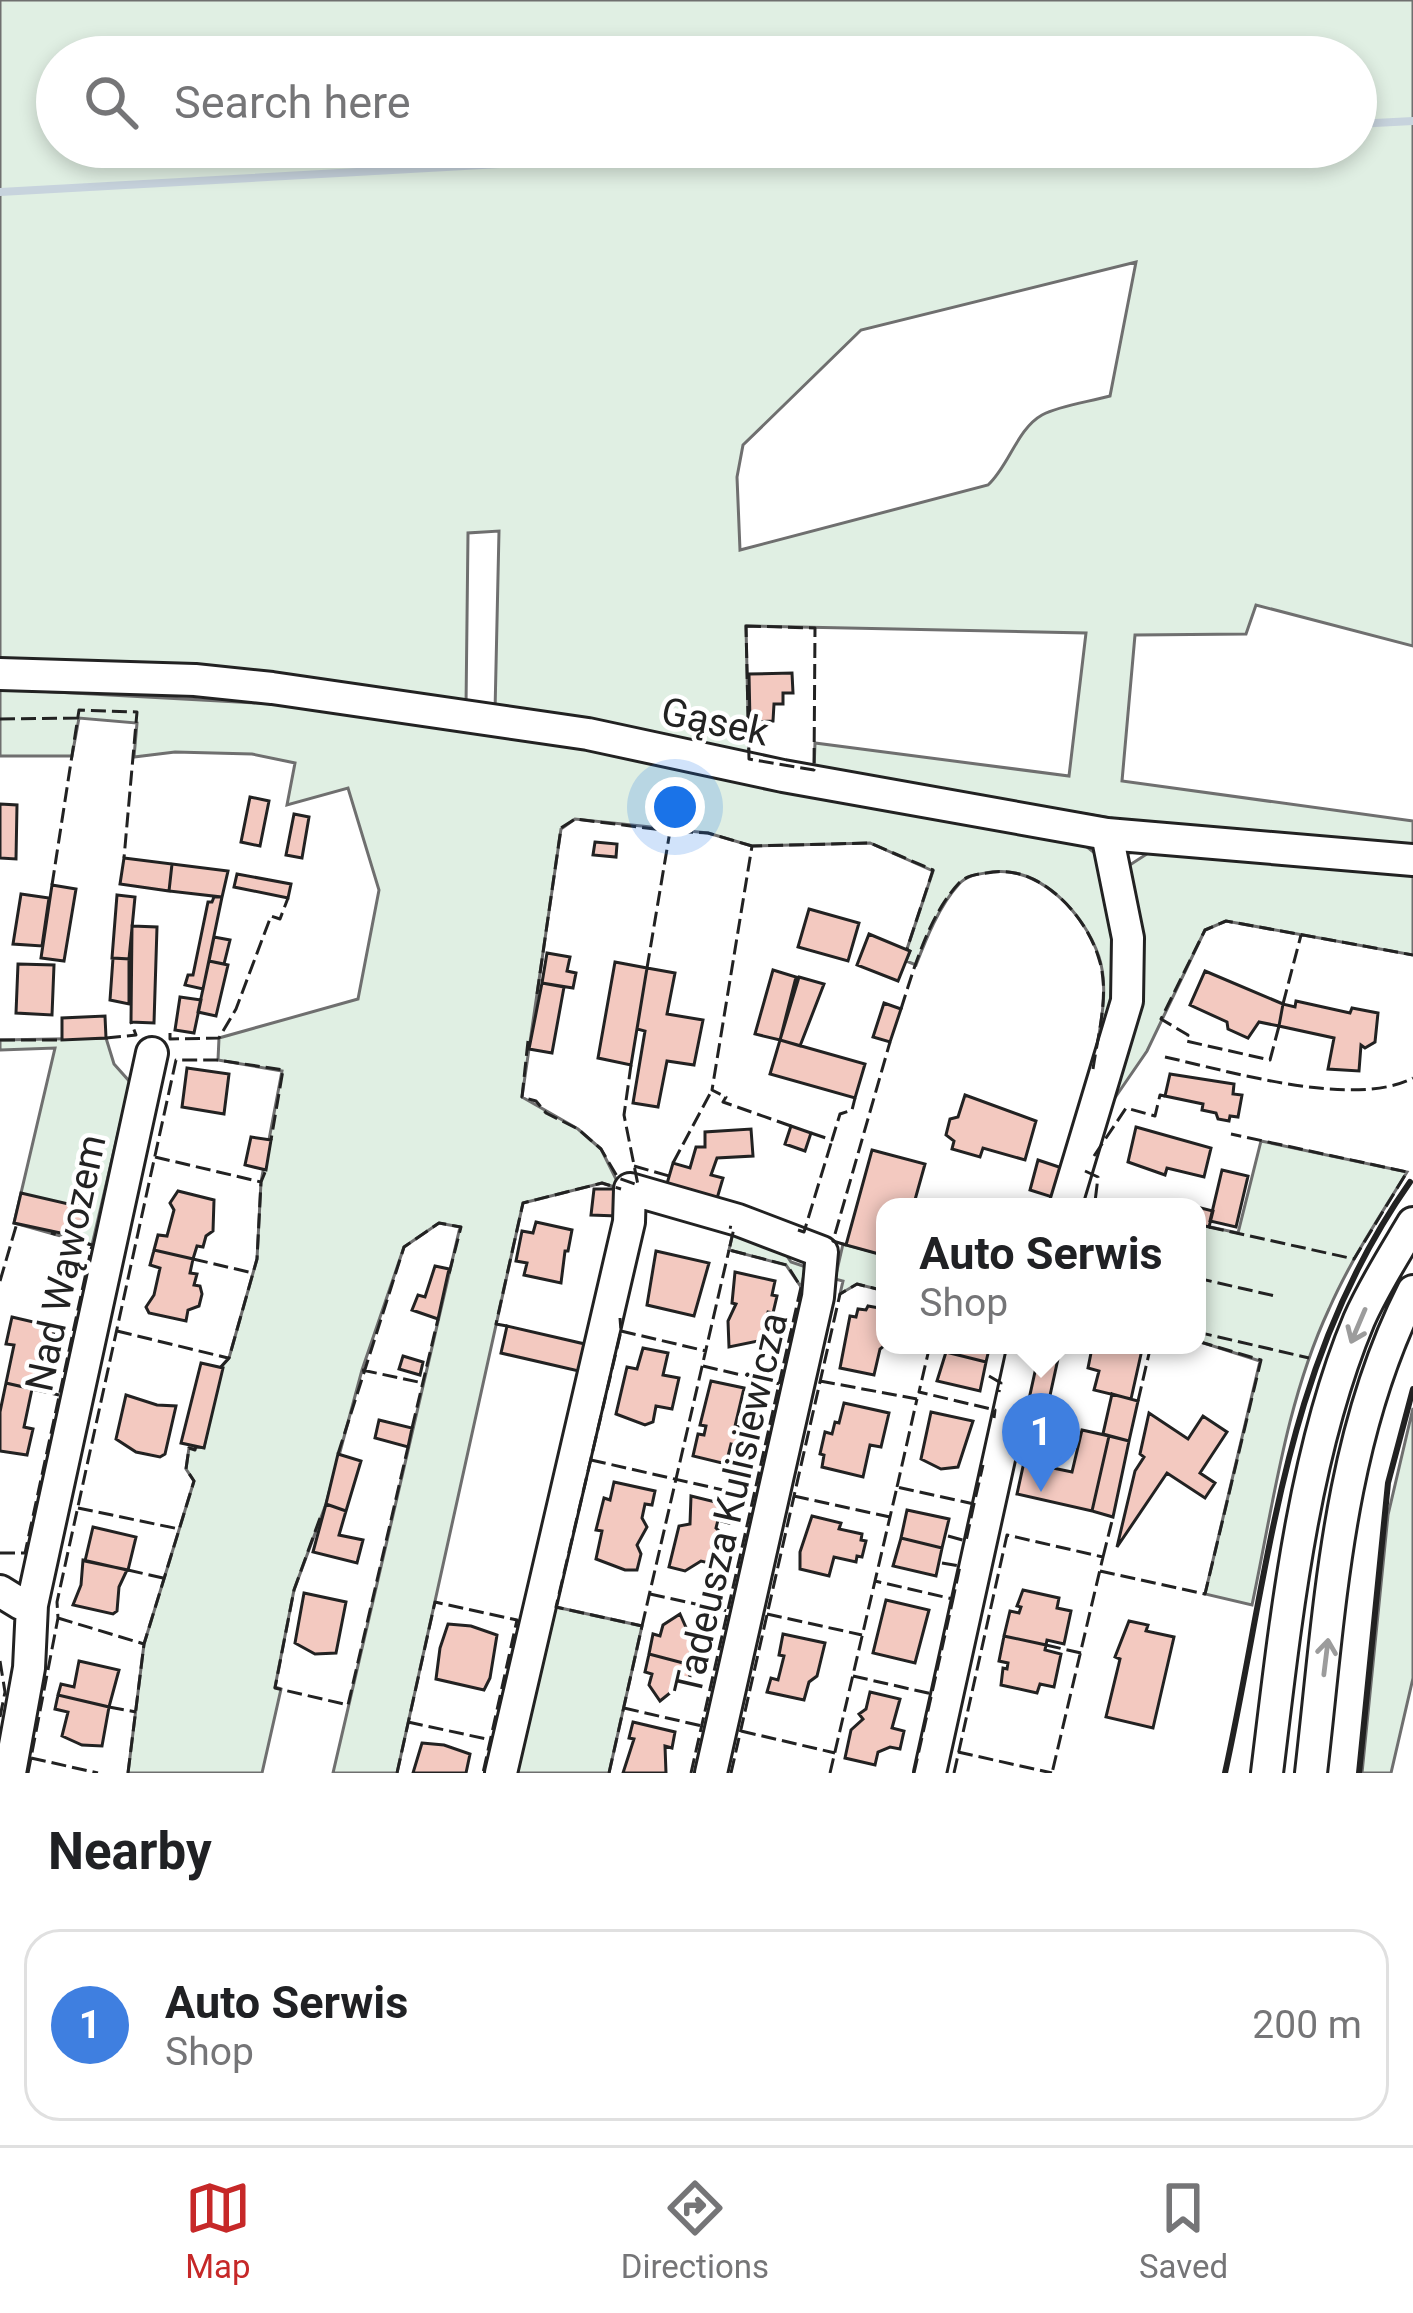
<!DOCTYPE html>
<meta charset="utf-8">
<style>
:root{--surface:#fff;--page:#f2f2f2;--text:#202124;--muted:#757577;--line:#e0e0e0;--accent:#c62828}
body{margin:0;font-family:Roboto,sans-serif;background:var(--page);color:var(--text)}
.you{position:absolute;left:675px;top:807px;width:42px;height:42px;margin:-30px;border:9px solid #fff;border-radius:50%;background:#1a73e8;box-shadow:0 0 0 18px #1a73e833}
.badge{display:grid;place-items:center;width:78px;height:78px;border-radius:50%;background:var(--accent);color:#fff;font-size:39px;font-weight:700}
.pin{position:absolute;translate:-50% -99px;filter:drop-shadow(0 3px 6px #0008)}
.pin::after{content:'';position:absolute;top:63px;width:42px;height:36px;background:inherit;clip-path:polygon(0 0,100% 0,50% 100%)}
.popup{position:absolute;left:876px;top:1198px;width:330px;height:156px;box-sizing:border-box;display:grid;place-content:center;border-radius:24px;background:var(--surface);filter:drop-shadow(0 3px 9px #0005);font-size:39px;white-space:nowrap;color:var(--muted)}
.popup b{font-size:45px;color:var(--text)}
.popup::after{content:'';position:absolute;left:50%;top:100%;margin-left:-24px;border:24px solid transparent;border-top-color:var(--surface)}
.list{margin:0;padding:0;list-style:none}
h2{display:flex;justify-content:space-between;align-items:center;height:156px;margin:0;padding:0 48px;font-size:51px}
h2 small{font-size:39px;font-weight:400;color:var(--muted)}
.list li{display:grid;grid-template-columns:78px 1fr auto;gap:36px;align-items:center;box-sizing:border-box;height:192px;margin:0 24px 24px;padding:0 24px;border:3px solid var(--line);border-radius:36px}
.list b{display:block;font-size:45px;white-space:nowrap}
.list p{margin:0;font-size:39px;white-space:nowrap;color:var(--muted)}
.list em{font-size:39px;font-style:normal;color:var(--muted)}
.icon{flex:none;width:66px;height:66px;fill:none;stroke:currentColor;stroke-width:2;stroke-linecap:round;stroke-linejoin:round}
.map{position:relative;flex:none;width:1413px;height:1773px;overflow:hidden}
.search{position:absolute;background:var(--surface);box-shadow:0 6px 18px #0003;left:36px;right:36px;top:36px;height:132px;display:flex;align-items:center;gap:30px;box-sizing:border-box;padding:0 42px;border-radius:66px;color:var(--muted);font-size:45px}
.sheet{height:372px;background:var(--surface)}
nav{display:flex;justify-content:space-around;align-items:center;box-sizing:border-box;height:168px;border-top:3px solid var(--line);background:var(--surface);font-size:33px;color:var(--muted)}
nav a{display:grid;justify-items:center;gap:6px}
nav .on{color:var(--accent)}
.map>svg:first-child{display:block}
</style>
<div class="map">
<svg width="1413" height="1773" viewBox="0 0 1413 1773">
<rect width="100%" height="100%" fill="#fff"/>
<path fill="#e0efe3" stroke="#6f6f6f" stroke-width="3" fill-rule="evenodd" d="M 0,0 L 1413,0 L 1413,646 L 1256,605 L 1246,634 L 1135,635 L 1122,781 L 1413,821 L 1413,848 L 1129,821 L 814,770 L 815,743 L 1069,776 L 1086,633 L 746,626 L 749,759 L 495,712 L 499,531 L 468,533 L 466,707 L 291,675 L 124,665 L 0,664 ZM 57,57 L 1356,57 L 1356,147 L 57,147 ZM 1136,262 L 1110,396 C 1089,402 1061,405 1042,415 C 1017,429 1009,466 988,485 L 740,550 L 737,477 L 743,445 L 861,330 Z
M 0,689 L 369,709 L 1078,840 L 1109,864 L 1125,972 L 1092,1076 C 1097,1039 1111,993 1099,957 C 1085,914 1040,866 992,872 C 980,874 968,874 959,884 C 939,906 926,939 916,965 L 906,961 L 910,951 L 907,949 L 933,871 L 870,843 L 752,846 L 708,833 L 575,819 L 561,829 L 522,1097 L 578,1129 L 601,1149 L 621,1189 L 602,1183 L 523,1203 L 397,1773 L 333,1773 L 460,1227 L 439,1223 L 404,1247 L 362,1370 L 326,1504 L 294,1590 L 275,1687 L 281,1689 L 262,1773 L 128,1773 L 144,1644 L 194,1481 L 186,1469 L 189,1448 L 204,1447 L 220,1368 L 229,1358 L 257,1259 L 261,1182 L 282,1071 L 218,1060 L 219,1038 L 358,999 L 379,890 L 348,788 L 287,805 L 295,763 L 252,754 L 175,752 L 134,757 L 137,723 L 79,718 L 72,756 L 0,756 Z
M 1156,848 L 1413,866 L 1413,955 L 1226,921 L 1205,930 L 1147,1051 L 1099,1121 L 1106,1092 L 1122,870 Z
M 106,1038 L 114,1064 L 130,1082 L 92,1245 L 14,1223 L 55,1048 L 0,1050 L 0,1040 Z
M 1261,1141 L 1407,1172 C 1380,1216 1350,1261 1329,1309 C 1286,1401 1273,1506 1252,1605 L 1205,1594 L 1260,1361 L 1197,1341 L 1197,1224 L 1238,1233 Z
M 734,1228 L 783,1250 L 791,1262 L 806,1267 L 801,1287 L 786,1265 L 729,1250 Z
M 843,1244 L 885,1255 L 885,1291 L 857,1284 L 840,1294 L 843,1281 L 835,1279 Z
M 1413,1408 L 1413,1678 L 1391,1773 L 1362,1773 L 1388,1515 Z
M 556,1607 L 642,1626 L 609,1773 L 517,1773 Z"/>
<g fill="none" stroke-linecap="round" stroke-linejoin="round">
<path stroke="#c7d3dd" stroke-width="8" d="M 1356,124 L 1413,121
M 526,158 L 545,154 L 703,158 L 912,147
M 0,192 L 500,164"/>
</g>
<path fill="#f3c9c0" stroke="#222" stroke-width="3" d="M 792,673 L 793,693 L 783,693 L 783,704 L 774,704 L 773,721 L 750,722 L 749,674 Z
M 250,797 L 269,801 L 260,846 L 241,842 Z
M 0,804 L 17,805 L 16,859 L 0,858 Z
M 294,814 L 309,817 L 302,858 L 286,855 Z
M 595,842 L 617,844 L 616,857 L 593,855 Z
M 124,858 L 172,864 L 169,891 L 120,884 Z
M 172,864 L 228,871 L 222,897 L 169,891 Z
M 237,874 L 291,884 L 288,898 L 234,887 Z
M 52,885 L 76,889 L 64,961 L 41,958 Z
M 21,894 L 49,898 L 42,946 L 13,944 Z
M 117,895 L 135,897 L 129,959 L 112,958 Z
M 214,897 L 222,897 L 203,989 L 185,985 L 188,975 L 193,975 L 208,902 L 212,902 Z
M 809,909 L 859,923 L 848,961 L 798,947 Z
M 132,926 L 157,927 L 154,1023 L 131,1022 Z
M 869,934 L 910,951 L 898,981 L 857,965 Z
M 214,937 L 230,940 L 224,964 L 209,961 Z
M 547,953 L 570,957 L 567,971 L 576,973 L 573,988 L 542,983 Z
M 113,958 L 129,959 L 129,1004 L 110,1000 Z
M 209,961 L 228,965 L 216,1016 L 198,1012 Z
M 615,962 L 647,968 L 631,1065 L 598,1058 Z
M 18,964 L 54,965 L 52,1015 L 16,1013 Z
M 647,968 L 675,973 L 667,1014 L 703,1020 L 694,1065 L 667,1061 L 658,1107 L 633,1103 L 645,1031 L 637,1029 Z
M 773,970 L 796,977 L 780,1040 L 755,1034 Z
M 1205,971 L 1283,1004 L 1279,1026 L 1259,1022 L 1248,1038 L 1228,1029 L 1227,1022 L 1190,1005 Z
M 799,977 L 824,984 L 800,1046 L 780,1040 Z
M 542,983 L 564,987 L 552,1053 L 529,1049 Z
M 180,997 L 201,1000 L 194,1033 L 175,1030 Z
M 1296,1001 L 1350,1013 L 1352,1008 L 1378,1013 L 1375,1042 L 1365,1048 L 1361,1045 L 1359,1071 L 1328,1069 L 1334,1038 L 1279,1026 L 1283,1004 L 1295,1007 Z
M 884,1003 L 901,1009 L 890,1042 L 873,1037 Z
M 105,1016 L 106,1038 L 62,1040 L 62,1018 Z
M 780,1040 L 865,1064 L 855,1098 L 770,1074 Z
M 187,1068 L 229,1074 L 224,1114 L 182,1107 Z
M 1170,1074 L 1234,1084 L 1233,1094 L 1242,1095 L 1238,1117 L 1230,1116 L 1229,1121 L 1218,1119 L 1216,1113 L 1202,1110 L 1203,1104 L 1165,1096 Z
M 965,1095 L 1036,1121 L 1025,1160 L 983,1148 L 980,1157 L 952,1149 L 954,1141 L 946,1135 L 950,1119 L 958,1117 Z
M 791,1126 L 811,1133 L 805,1151 L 785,1144 Z
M 1136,1127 L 1211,1148 L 1204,1177 L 1167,1168 L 1165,1175 L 1128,1162 Z
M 751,1129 L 753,1156 L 717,1158 L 711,1175 L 723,1178 L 716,1202 L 666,1187 L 673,1163 L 690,1168 L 696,1147 L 705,1147 L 705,1132 Z
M 251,1137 L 271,1140 L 266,1170 L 245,1165 Z
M 872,1150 L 925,1164 L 913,1207 L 885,1207 L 879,1254 L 846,1245 Z
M 1038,1160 L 1062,1168 L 1052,1197 L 1030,1190 Z
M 1222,1170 L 1248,1176 L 1236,1227 L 1210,1221 Z
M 594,1189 L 621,1189 L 617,1216 L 591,1215 Z
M 178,1191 L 214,1200 L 213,1231 L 206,1236 L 203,1247 L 197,1246 L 193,1259 L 154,1250 L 158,1235 L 167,1236 L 174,1210 L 170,1203 Z
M 21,1193 L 86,1208 L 79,1237 L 14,1223 Z
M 1177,1202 L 1213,1211 L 1209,1227 L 1197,1224 L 1197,1207 L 1175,1207 Z
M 536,1222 L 572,1230 L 568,1251 L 565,1251 L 561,1283 L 524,1275 L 527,1263 L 516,1261 L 522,1231 L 533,1233 Z
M 154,1250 L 193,1259 L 190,1273 L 197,1274 L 194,1285 L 200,1286 L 202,1294 L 199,1306 L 188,1310 L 186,1321 L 149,1313 L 146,1307 L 154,1295 L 160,1268 L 150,1265 Z
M 656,1251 L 709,1263 L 694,1316 L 647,1305 Z
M 435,1266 L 449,1269 L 438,1319 L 412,1310 L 418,1295 L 425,1297 Z
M 735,1272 L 775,1281 L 772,1295 L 777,1296 L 773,1313 L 768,1312 L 765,1322 L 768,1339 L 729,1347 L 728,1321 L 736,1304 L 732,1303 Z
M 868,1306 L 885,1309 L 885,1345 L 913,1345 L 911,1351 L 885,1345 L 880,1349 L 874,1375 L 840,1368 L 850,1316 L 856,1317 L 858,1309 L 866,1310 Z
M 12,1317 L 55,1327 L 49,1353 L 41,1351 L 32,1389 L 6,1383 L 14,1345 L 6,1344 Z
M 507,1326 L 589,1345 L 583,1372 L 501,1353 Z
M 947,1345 L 990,1345 L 986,1362 L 946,1352 Z
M 1035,1345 L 1061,1345 L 1042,1432 L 1016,1427 Z
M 1104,1345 L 1143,1345 L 1131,1399 L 1094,1390 L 1099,1371 L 1088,1368 L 1092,1348 L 1103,1350 Z
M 643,1348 L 668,1353 L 663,1375 L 679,1378 L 672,1409 L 656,1406 L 653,1422 L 645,1425 L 616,1414 L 627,1367 L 637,1369 Z
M 946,1352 L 986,1362 L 980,1391 L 937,1381 Z
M 403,1356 L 423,1362 L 420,1375 L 399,1369 Z
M 201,1363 L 223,1368 L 204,1448 L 181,1443 Z
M 711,1381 L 744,1388 L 735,1426 L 744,1428 L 740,1446 L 731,1444 L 726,1464 L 693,1456 L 698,1434 L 704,1435 L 706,1426 L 700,1425 Z
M 6,1383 L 32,1389 L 24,1427 L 33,1429 L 27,1455 L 0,1451 L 0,1412 Z
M 1112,1394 L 1138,1401 L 1129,1441 L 1103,1434 Z
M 126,1395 L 157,1405 L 176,1406 L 165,1454 L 160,1457 L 136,1452 L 116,1439 Z
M 844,1403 L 889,1413 L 881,1447 L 870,1445 L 863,1477 L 822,1467 L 824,1455 L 820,1454 L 825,1432 L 832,1434 L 835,1422 L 839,1423 Z
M 931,1412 L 973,1421 L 958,1467 L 941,1469 L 921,1459 Z
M 1149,1413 L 1188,1439 L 1203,1416 L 1227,1432 L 1200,1473 L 1215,1483 L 1205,1498 L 1167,1473 L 1117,1547 L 1135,1471 L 1144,1457 L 1140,1454 Z
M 379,1420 L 412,1428 L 408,1447 L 375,1438 Z
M 1082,1430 L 1109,1436 L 1092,1511 L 1017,1494 L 1024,1462 L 1072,1472 Z
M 1109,1436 L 1129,1441 L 1113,1517 L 1092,1511 Z
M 338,1454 L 361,1461 L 346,1511 L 326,1504 Z
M 614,1482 L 655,1491 L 652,1505 L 645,1504 L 642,1518 L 647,1527 L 637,1545 L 641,1554 L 637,1570 L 625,1570 L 596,1559 L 602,1531 L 596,1530 L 604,1498 L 610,1500 Z
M 691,1496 L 732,1506 L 729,1523 L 718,1520 L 716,1528 L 726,1538 L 715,1548 L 715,1559 L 709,1563 L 701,1561 L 685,1571 L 669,1567 L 679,1526 L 690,1524 Z
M 326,1504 L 346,1511 L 339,1535 L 363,1540 L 357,1563 L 313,1552 Z
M 907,1510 L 949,1519 L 942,1548 L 901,1538 Z
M 812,1516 L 841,1523 L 839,1529 L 862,1534 L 861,1540 L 866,1541 L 862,1557 L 857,1556 L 856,1562 L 834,1557 L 829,1576 L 800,1569 L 800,1552 Z
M 93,1527 L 136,1537 L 128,1570 L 85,1561 Z
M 901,1538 L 942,1548 L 936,1576 L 893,1566 Z
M 83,1560 L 127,1570 L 119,1587 L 117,1611 L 113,1614 L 73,1605 L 81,1585 Z
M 1023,1590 L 1059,1598 L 1057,1608 L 1071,1611 L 1064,1644 L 1047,1640 L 1046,1645 L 1004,1636 L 1010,1611 L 1019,1613 L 1021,1607 L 1017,1606 Z
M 304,1593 L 346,1602 L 336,1653 L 315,1654 L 295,1643 Z
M 886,1600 L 929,1610 L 915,1663 L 873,1653 Z
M 680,1614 L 696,1650 L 689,1654 L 687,1664 L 649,1654 L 653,1634 L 660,1636 L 663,1625 Z
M 1129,1621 L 1148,1625 L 1146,1631 L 1174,1637 L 1153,1728 L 1106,1717 L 1120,1659 L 1115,1657 Z
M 448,1624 L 471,1626 L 497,1635 L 490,1678 L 484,1690 L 436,1679 L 440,1648 Z
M 783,1634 L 825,1643 L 817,1676 L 809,1682 L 804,1700 L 767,1692 L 771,1678 L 778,1680 L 784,1656 L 779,1655 Z
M 1004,1636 L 1046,1645 L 1045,1650 L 1061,1654 L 1054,1687 L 1040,1684 L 1037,1693 L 1001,1685 L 1003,1668 L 1007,1669 L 1008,1663 L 999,1661 Z
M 649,1654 L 687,1664 L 690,1677 L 660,1701 L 649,1685 L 652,1674 L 645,1672 Z
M 79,1661 L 119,1670 L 109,1707 L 58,1695 L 61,1684 L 74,1687 Z
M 870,1692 L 900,1699 L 892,1728 L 904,1731 L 900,1749 L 890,1747 L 878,1752 L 875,1765 L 845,1758 L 851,1730 L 863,1719 L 859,1714 L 866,1709 Z
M 58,1695 L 109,1707 L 102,1746 L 82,1745 L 62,1736 L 68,1712 L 55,1709 Z
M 633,1722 L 675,1732 L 672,1748 L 665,1746 L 666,1773 L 623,1773 L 634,1739 L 629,1738 Z
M 422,1743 L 444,1745 L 470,1754 L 466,1773 L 413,1773 Z"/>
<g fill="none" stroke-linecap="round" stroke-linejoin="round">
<defs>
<path id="minor" d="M 0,674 L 195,680 L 272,688 L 588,734 L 783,776 L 1107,834 L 1413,860
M 1065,1207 L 1127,1001 L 1128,938 L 1107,834
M 0,1591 L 21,1604 L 32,1605
M 10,1773 L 29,1668 L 32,1605 L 152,1053
M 501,1773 L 629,1222 L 630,1189 L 738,1220 L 822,1252 L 818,1297 L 711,1773
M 930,1773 L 1024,1345
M 1267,1773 C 1285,1627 1302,1456 1359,1320 C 1374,1286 1394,1255 1413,1223
M 1311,1773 C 1330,1610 1337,1440 1413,1291"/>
</defs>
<use href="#minor" stroke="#222" stroke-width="36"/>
<use href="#minor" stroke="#fff" stroke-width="30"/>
<path stroke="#222" stroke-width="3" stroke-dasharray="15 6" stroke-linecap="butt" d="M 746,626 L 815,628 L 814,770 L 749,759 Z
M 0,719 L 78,718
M 52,885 L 79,710 L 137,712 L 124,858
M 647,968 L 670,831 L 708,833 L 752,846
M 537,994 L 561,828 L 575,819 L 670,831
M 1283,1004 L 1301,935
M 901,1009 C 914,968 929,915 959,883 C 968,874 981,874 993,872 C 1041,866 1086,915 1099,959 C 1110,993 1098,1034 1093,1069
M 1279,1026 L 1270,1060 L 1186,1041 L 1188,1035 L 1161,1019 L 1205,930 L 1226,921 L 1413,955
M 170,1033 L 170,1039 L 219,1038 L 236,1009 L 271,916 L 280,919 L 288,898
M 106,1038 L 136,1035 L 131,1022
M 0,1040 L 62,1040
M 528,1041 L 522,1097 L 536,1101 L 546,1113 L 578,1129 L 601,1149 L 618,1178 L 638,1185 L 624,1115 L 631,1065
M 1165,1057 C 1229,1071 1354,1109 1413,1078
M 791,1126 L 723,1102 L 726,1097 L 712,1090 L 752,846 L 870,843 L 933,870 L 907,949
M 811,1133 L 832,1140 L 840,1114 L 852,1110 L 855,1098
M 1094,1156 L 1126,1108 L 1155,1116 L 1160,1095 L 1165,1096
M 155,1157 L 261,1182
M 673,1163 L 712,1090
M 634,1166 L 669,1176
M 1085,1171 L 1098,1177 L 1095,1202 L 1117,1207
M 1209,1227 L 1354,1259 L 1407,1172 L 1231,1134
M 798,1230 L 804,1232 L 832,1140
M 846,1245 L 833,1241 L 890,1042
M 193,1259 L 253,1273
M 1197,1278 L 1275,1296
M 0,1281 L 17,1223
M 507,1326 L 496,1324 L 523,1203 L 602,1183 L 621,1189
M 117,1331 L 228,1358
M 621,1331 L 706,1351
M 1197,1332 L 1309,1358
M 930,1345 L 919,1392 L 995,1410 L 994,1418
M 994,1352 L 1009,1350 L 1010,1345
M 703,1366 L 780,1384
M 220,1368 L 229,1358 L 257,1259 L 261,1182 L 266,1170
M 362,1370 L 423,1383
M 989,1376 L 1001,1383 L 999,1392
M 820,1381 L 917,1399
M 32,1389 L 59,1395
M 1138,1401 L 1151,1345
M 412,1428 L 438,1319
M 338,1454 L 404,1247 L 439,1223 L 461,1227 L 449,1274
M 591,1460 L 754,1497
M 897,1487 L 917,1399
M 794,1496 L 890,1517
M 78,1508 L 179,1529
M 320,1518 L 294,1590 L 275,1688 L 348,1705 L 408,1447
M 948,1536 L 966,1541 L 974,1504
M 0,1553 L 25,1553 L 92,1245 L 51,1233
M 1103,1557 L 1113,1517
M 942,1563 L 960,1566 L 953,1599
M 128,1570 L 163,1578
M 1100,1571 L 1205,1594 L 1261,1360 L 1197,1341
M 650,1594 L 728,1611
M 767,1614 L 862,1635
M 58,1618 L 144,1644
M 642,1626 L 729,1250
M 1046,1645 L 1081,1653
M 0,1661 L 5,1692 L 0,1717
M 853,1676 L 932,1694
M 109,1707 L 136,1712
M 624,1708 L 702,1726
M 408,1722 L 491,1740
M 741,1731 L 835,1753
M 958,1752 L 1052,1773
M 31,1758 L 98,1773
M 28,1773 L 58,1618 L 57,1602 L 176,1060 L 218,1060 L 283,1070 L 271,1140
M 128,1773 L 144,1644 L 194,1481 L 186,1469 L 189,1448 L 195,1450 L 196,1446
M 397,1773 L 435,1602 L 517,1620 L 483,1773
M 609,1773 L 642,1626 L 556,1607 L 621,1331 L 620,1318
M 691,1773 L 801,1287 L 787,1265 L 729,1250 L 734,1228 L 729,1227
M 731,1773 L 840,1294 L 857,1284 L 885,1291
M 830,1773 L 875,1581
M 914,1773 L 953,1599 L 875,1581 L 897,1487 L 974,1504 L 983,1465
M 954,1773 L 1007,1535 L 1103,1557 L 1052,1773"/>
<path stroke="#222" stroke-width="6" d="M 1225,1773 C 1271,1563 1282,1364 1410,1182
M 1359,1773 L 1388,1483 L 1413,1389"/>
</g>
<defs><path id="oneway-shaft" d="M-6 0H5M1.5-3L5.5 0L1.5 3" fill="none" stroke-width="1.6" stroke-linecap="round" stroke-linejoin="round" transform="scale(3)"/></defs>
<g stroke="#9c9c9c">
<use href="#oneway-shaft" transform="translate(1358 1326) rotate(113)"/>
<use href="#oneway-shaft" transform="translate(1326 1657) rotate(-83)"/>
</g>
<g text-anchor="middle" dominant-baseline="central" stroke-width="9" stroke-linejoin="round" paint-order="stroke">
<g font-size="39" fill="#222" stroke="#fff">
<text transform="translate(715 722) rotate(12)">Gąsek</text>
<text transform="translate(66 1263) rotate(-78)">Nad Wąwozem</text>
<text transform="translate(731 1504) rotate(-77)">Tadeusza Kulisiewicza</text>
</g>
</g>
</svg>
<div class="you"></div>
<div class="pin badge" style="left:1041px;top:1492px;background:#3f7fe0">1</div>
<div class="popup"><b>Auto Serwis</b>Shop</div>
<div class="search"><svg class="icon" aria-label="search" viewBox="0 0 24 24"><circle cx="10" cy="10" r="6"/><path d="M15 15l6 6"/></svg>Search here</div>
</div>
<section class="sheet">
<h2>Nearby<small></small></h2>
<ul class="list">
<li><span class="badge" style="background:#3f7fe0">1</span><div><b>Auto Serwis</b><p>Shop</p></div><em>200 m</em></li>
</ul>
</section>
<nav>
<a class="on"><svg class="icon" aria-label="map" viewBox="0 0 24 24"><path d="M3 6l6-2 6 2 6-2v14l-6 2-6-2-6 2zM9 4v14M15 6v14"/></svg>Map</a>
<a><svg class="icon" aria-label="directions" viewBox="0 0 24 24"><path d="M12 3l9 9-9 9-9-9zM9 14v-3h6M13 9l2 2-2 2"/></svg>Directions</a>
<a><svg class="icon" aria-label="saved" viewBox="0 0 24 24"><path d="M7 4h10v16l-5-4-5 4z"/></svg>Saved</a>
</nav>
